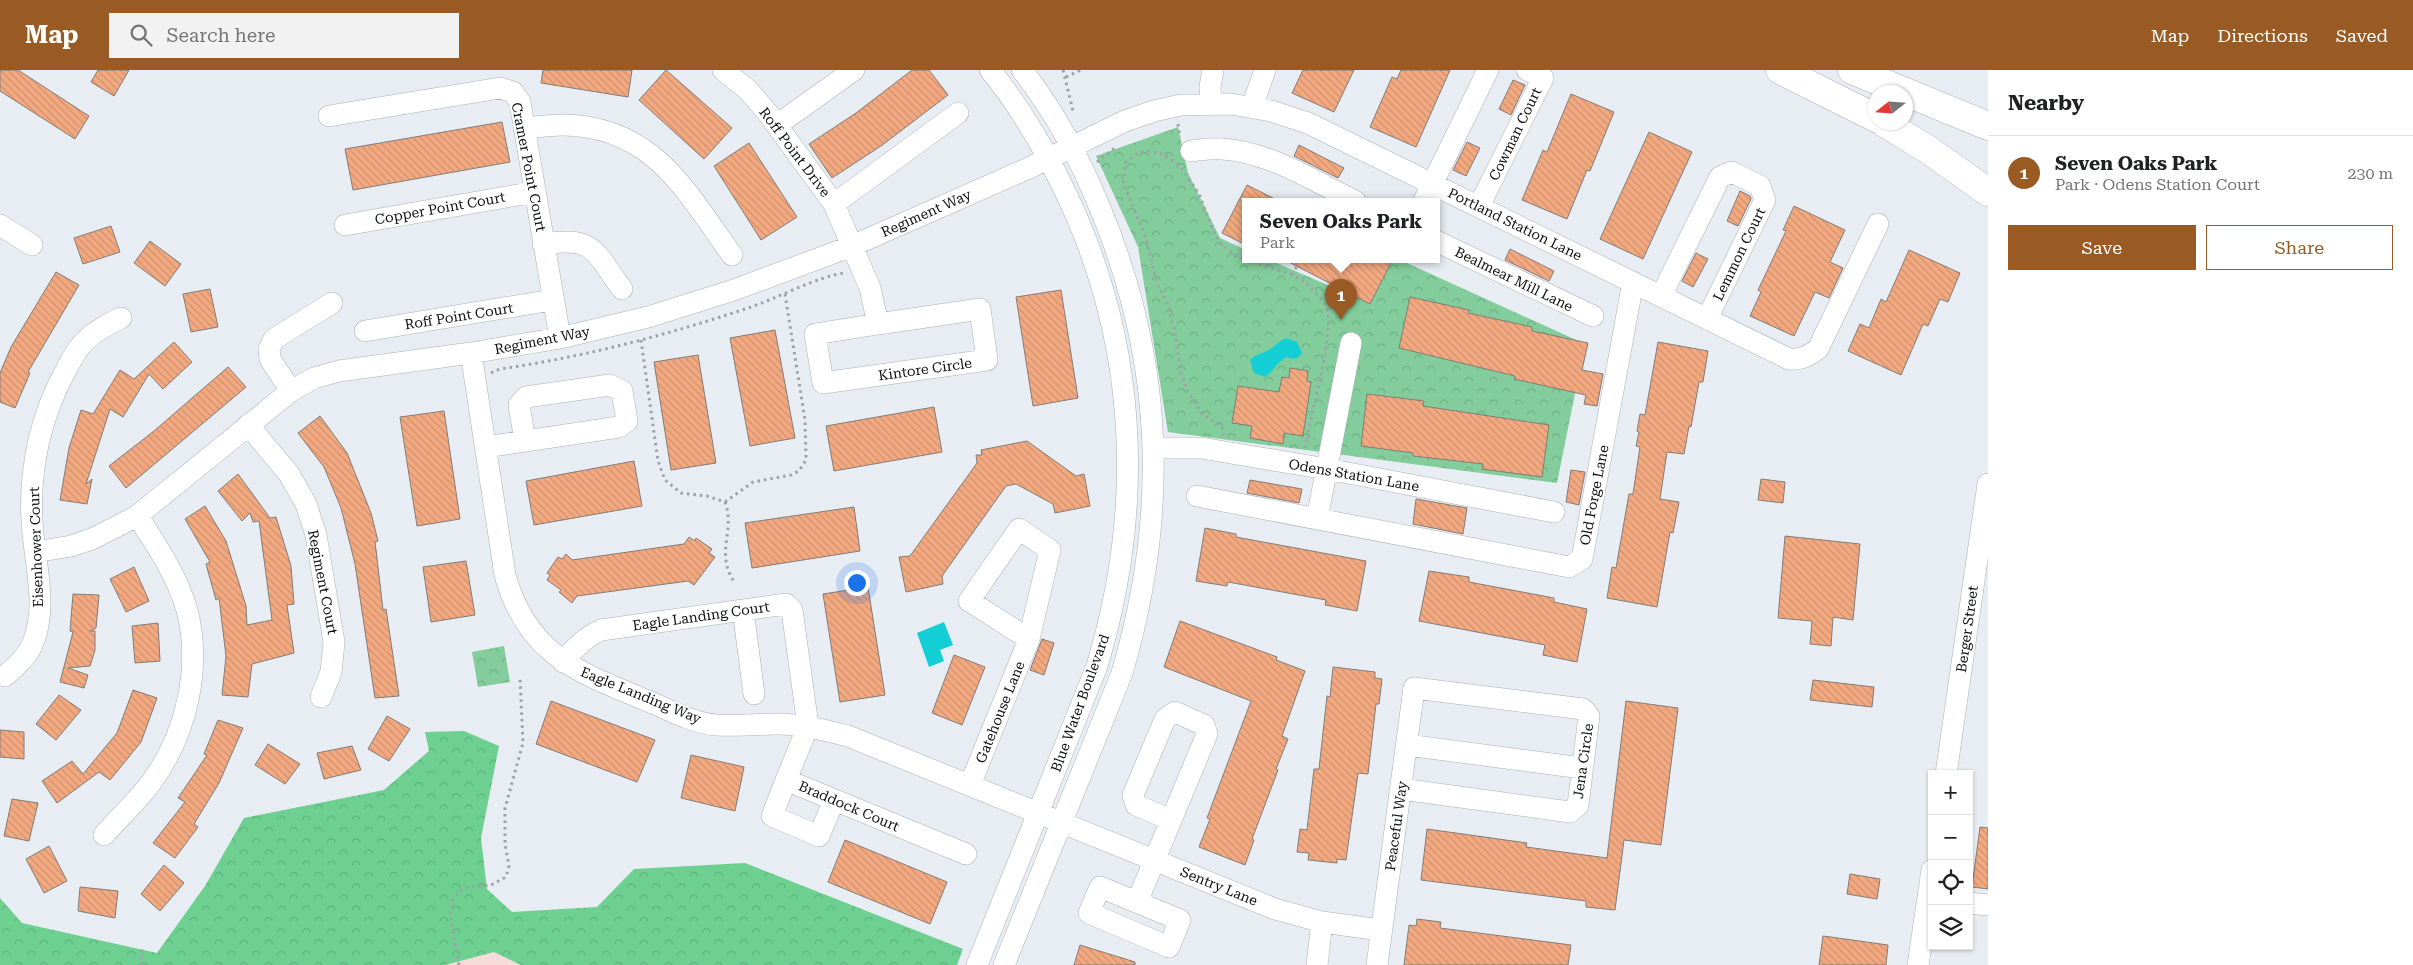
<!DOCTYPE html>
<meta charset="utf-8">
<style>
:root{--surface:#fff;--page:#f2f2f2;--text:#202124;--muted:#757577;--line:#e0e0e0;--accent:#9a5a24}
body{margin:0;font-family:"Roboto Serif",serif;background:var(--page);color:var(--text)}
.controls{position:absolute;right:15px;bottom:15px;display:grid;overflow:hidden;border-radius:0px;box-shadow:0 1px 4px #0004}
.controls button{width:45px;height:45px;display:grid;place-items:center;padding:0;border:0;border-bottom:1px solid var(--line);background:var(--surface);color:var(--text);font:25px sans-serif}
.compass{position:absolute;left:1868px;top:15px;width:45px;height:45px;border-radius:50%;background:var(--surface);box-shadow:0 1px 4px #0004;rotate:253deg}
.you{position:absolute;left:856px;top:512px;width:18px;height:18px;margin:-12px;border:4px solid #fff;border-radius:50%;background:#1a73e8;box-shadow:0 0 0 8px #1a73e833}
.badge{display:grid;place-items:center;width:32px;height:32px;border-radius:50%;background:var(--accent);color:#fff;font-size:16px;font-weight:700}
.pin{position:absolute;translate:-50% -41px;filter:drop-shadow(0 1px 2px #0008)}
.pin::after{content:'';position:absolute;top:26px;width:18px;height:15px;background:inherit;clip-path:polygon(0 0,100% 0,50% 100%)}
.popup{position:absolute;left:1242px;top:128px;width:198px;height:65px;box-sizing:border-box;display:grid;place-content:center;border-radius:0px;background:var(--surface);filter:drop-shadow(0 1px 4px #0005);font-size:16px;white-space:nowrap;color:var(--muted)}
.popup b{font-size:19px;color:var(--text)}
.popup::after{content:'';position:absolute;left:50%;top:100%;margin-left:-10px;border:10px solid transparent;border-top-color:var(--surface)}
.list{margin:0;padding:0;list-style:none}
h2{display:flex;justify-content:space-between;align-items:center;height:65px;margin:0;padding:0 20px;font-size:21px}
h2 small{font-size:16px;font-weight:400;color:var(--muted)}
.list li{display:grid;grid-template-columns:32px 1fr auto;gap:15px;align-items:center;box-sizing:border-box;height:75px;padding:0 20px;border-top:1px solid var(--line)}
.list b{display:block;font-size:19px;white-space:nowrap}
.list p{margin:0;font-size:16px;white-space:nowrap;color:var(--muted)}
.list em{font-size:16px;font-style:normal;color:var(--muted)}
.actions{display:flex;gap:10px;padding:15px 20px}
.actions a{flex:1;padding:11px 0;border:1px solid var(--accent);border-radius:0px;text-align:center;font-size:18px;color:var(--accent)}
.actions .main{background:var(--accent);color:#fff}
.icon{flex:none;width:28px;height:28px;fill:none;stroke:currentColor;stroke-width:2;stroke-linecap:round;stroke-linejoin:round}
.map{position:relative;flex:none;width:1988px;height:895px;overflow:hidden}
header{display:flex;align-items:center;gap:30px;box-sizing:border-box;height:70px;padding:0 25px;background:var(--accent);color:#fff}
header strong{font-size:24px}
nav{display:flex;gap:28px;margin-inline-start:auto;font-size:18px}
.search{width:350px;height:45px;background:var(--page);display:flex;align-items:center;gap:12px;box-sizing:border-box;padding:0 18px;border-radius:0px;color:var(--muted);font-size:19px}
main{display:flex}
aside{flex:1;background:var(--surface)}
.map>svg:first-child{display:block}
</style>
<header>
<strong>Map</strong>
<div class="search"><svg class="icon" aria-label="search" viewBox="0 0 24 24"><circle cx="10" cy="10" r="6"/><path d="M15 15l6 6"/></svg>Search here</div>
<nav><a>Map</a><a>Directions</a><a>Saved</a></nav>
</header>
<main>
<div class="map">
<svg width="1988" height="895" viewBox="0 0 1988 895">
<defs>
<pattern id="forest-crowns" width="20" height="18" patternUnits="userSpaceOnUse" patternTransform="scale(1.25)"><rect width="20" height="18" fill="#6dd091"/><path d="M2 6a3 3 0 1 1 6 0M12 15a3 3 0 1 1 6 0" fill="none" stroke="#5db27c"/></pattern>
<pattern id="park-crowns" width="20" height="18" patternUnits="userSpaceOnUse" patternTransform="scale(1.25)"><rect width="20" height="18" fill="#82cd9b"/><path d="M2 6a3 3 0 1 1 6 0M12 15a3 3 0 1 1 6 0" fill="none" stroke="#6faf84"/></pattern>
<pattern id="building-back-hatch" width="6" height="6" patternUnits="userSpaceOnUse" patternTransform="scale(1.25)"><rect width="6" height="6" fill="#f3a980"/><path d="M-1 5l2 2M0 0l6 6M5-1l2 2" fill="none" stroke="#cf906e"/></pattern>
</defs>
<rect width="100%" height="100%" fill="#e8edf3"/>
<path fill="#f6dbda" d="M 494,882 L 521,895 L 446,895 L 450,892 Z"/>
<path fill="url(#forest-crowns)" d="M 464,661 L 499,676 L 481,768 L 487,819 L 512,842 L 597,837 L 634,799 L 745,793 L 963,879 L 957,895 L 521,895 L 494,882 L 445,895 L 0,895 L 0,828 L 22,853 L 157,883 L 205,816 L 244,748 L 384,720 L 429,681 L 425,662 Z"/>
<path fill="url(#park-crowns)" d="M 1178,57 L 1188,103 L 1220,168 L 1246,180 L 1246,189 L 1267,189 L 1351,225 L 1393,189 L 1398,189 L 1585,274 L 1557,413 L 1168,362 L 1138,177 L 1096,86 Z
M 504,576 L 510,612 L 478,617 L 472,582 Z"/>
<path fill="#13ced5" d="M 1286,268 L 1297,272 L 1302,283 L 1299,287 L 1294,289 L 1287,287 C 1277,292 1274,301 1265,307 L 1254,303 L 1250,290 C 1257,283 1265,283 1272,278 C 1277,274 1279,271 1286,268 Z
M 944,552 L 953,575 L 940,580 L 944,591 L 929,597 L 917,563 Z"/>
<path fill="url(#building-back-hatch)" stroke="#827c78" d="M 0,0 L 18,0 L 89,46 L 75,69 L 0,21 Z
M 98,0 L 129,0 L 114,26 L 91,12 Z
M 543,0 L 632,0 L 628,27 L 541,13 Z
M 666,0 L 732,58 L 704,89 L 639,30 Z
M 912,0 L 929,0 L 948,25 L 881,76 L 832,108 L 809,74 L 856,43 Z
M 1303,0 L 1354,0 L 1334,42 L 1292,23 Z
M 1401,0 L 1450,0 L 1416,77 L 1370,57 L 1392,7 L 1397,9 Z
M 1513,10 L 1525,15 L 1511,45 L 1499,39 Z
M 1571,24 L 1614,42 L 1590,101 L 1587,100 L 1567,149 L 1522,130 L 1543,80 L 1547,82 Z
M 502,52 L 510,92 L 353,120 L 345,79 Z
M 1649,62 L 1692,82 L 1643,189 L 1600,169 Z
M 1467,72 L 1480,78 L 1466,106 L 1453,100 Z
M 749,73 L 797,147 L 761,170 L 714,96 Z
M 1299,75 L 1344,98 L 1338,108 L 1294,86 Z
M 1247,115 L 1279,131 L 1246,131 L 1246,175 L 1222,163 Z
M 1740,121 L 1750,126 L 1751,129 L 1738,156 L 1727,151 Z
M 1794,136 L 1845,160 L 1830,192 L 1843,198 L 1829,228 L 1815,222 L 1794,266 L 1750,246 L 1761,222 L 1758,220 L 1786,161 L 1783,160 Z
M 111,156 L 120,182 L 83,194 L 74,168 Z
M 150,171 L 181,194 L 165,216 L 134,193 Z
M 1510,179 L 1554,201 L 1549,211 L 1505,190 Z
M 1909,180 L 1960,203 L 1948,232 L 1940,229 L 1928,256 L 1923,254 L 1901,305 L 1848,281 L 1860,254 L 1869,258 L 1881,229 L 1886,232 Z
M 1696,183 L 1708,189 L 1693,217 L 1682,211 Z
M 1283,189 L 1393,189 L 1370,234 Z
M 56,202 L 79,215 L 28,302 L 30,303 L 15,338 L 0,332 L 0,303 L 11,277 Z
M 210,219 L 218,257 L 191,262 L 183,224 Z
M 1061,220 L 1078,328 L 1033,336 L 1016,227 Z
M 1410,227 L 1469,240 L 1468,243 L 1532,257 L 1532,261 L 1588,273 L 1582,300 L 1603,304 L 1597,336 L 1584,334 L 1586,325 L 1514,309 L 1515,306 L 1399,278 Z
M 775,260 L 795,368 L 750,376 L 730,268 Z
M 174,272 L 192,292 L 163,319 L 149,304 L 123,347 L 110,339 L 86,414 L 92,409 L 87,434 L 60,430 L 69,378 L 81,340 L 93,344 L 120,300 L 134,309 Z
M 1658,272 L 1708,281 L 1703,312 L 1699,312 L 1691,357 L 1689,356 L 1684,384 L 1667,382 L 1660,429 L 1679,432 L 1673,463 L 1670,462 L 1657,537 L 1607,528 L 1612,497 L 1616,498 L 1629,424 L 1633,424 L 1640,377 L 1636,376 L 1639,362 L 1637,361 L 1640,344 L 1645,345 Z
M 698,285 L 716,393 L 671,400 L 654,292 Z
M 228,297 L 246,317 L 126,418 L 109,396 L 154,361 Z
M 1290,298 L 1308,301 L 1307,311 L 1311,312 L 1303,366 L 1284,363 L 1283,374 L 1250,368 L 1252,356 L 1232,353 L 1238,316 L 1279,322 L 1282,307 L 1289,308 Z
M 1367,324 L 1424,331 L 1423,336 L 1549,355 L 1542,407 L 1482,399 L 1483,394 L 1413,386 L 1413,383 L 1361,376 Z
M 934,337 L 942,382 L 834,401 L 826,356 Z
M 444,341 L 460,449 L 417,456 L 400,347 Z
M 320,346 L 347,383 L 371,443 L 378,471 L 375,472 L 376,480 L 383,540 L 386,539 L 399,626 L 375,628 L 355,494 L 341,438 L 324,397 L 298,363 Z
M 1027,371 L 1076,406 L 1084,404 L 1090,436 L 1055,443 L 1053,434 L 1016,414 L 1006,416 L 942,506 L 943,514 L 906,522 L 899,487 L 910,486 L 977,393 L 976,385 L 982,385 L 981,380 Z
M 634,391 L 642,436 L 534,455 L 526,411 Z
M 1571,400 L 1585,402 L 1579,435 L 1566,432 Z
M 238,404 L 270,448 L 276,447 L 291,496 L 294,534 L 287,535 L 294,583 L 252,594 L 248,627 L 222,625 L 226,586 L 219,528 L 216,530 L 206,494 L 210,492 L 185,449 L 205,436 L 226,471 L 246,536 L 247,555 L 272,550 L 259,451 L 253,452 L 250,443 L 242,451 L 218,421 Z
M 1761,409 L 1785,412 L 1783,433 L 1758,430 Z
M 1250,410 L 1302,419 L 1299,433 L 1247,423 Z
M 1416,429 L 1467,438 L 1463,464 L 1413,454 Z
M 854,437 L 860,481 L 752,498 L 745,453 Z
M 1205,458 L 1236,464 L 1236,467 L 1366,491 L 1357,541 L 1325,535 L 1326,530 L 1228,512 L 1227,516 L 1196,511 Z
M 1785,466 L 1860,474 L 1853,550 L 1833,547 L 1831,576 L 1810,574 L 1812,551 L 1778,548 Z
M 689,467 L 695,471 L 696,468 L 712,479 L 709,483 L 715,487 L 694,515 L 688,511 L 577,526 L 572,533 L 559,522 L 561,520 L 547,510 L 550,505 L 547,503 L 558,487 L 562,489 L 566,484 L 572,490 L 684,474 Z
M 466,491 L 475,545 L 431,552 L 423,497 Z
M 134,497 L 149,531 L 126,542 L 110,509 Z
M 1429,501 L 1469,507 L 1469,512 L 1554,528 L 1554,532 L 1587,539 L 1577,592 L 1543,585 L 1545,575 L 1419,551 Z
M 868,517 L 885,625 L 840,632 L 823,524 Z
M 73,524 L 99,525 L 96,558 L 90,561 L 95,561 L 95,580 L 90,596 L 68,598 L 88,605 L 84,618 L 60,612 L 73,562 L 70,561 Z
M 1180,551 L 1277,587 L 1276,590 L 1305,601 L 1282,666 L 1288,669 L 1276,699 L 1278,700 L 1252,769 L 1254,770 L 1245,795 L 1199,777 L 1210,749 L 1207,748 L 1251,631 L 1164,597 Z
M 158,553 L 160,591 L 135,593 L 132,556 Z
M 1042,569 L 1054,573 L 1044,605 L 1030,600 Z
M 954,585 L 985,597 L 962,655 L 932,643 Z
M 1333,597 L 1375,602 L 1375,608 L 1382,609 L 1379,634 L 1376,634 L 1368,704 L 1358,703 L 1346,790 L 1337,789 L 1337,793 L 1308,790 L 1309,783 L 1297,782 L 1300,759 L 1307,760 L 1314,699 L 1319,699 L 1327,626 L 1330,627 Z
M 1813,610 L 1874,617 L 1872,637 L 1810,630 Z
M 133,620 L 157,628 L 141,672 L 110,710 L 99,702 L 57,733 L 42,711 L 72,691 L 83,704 L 117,663 Z
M 59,625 L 81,640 L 56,670 L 36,654 Z
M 551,631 L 655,670 L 637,712 L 536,674 Z
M 1626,631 L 1678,638 L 1661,775 L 1624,770 L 1615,840 L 1586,837 L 1586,831 L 1421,810 L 1427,759 L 1527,773 L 1526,777 L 1607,788 Z
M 387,646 L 410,659 L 389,691 L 368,679 Z
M 218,650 L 243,658 L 219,713 L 194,754 L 198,757 L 175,788 L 153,773 L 185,732 L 178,728 L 207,685 L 204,684 Z
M 0,660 L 24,662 L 24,689 L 0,687 Z
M 268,674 L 300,694 L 285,714 L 255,695 Z
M 352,676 L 361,700 L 324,709 L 317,683 Z
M 691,685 L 744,697 L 735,741 L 681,728 Z
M 12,729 L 38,733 L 29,771 L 4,766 Z
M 1980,757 L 1988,758 L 1988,819 L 1972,817 Z
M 845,770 L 947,812 L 930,854 L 828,812 Z
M 49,776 L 67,811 L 44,823 L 26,789 Z
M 164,795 L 184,813 L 160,841 L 141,824 Z
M 1850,804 L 1880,809 L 1877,829 L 1847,824 Z
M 80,817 L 118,821 L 115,848 L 78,841 Z
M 1417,849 L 1441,852 L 1440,858 L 1571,875 L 1568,895 L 1404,895 L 1409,855 L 1416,856 Z
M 1823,866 L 1888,875 L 1886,895 L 1819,895 Z
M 1080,875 L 1135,892 L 1135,895 L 1074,895 Z"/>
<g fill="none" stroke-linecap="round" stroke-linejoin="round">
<defs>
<path id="minor" d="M 723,0 L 747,19 L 767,42 L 834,134 L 870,218 L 878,254 L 815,264 L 823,313 L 987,290 L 980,239 L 878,254
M 1211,35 L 1210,17 L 1213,0
M 1252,37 L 1265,0
M 329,46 L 500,18 L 513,22 L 520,32 L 560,268
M 777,55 L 854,0
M 524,58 C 537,57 550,55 562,55 C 652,55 686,121 732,185
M 1191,81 C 1201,80 1212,78 1222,79 C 1270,82 1313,111 1355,131
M 1424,131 L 1488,0
M 834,134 L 958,43
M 1479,136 L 1543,8 L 1527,0
M 0,155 L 32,175
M 345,155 L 535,122
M 1436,171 L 1593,246
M 543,174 C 595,166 594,181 622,219
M 1661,226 L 1720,107 L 1732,102 L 1760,116 L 1765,130 L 1707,249
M 365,261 L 552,230
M 471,283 L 505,505 C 527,585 578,602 648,631 C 669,640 693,653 716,655 C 736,656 757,654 777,654 C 801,654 824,660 848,666 L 1275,839 L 1322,852 L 1381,860
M 291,321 L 270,289 L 269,279 L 274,269 L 332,233
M 248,355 L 289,404 L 306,434 L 316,465 L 334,572 L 331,602 L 321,627
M 485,377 L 619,357 L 627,351 L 622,321 L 610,315 L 526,327 L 519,335 L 525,371
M 1153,378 L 1201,378 L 1327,399 L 1554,442
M 1197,426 L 1569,497 L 1582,489 L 1633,212
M 1317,449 L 1351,273
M 35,482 L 71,476 L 92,469 L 137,446 L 291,321 L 314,308 L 339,301 L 471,283 L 560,268 L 648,247 L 734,220 L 852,176 L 1029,98 L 1125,51 L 1154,41 L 1181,35 L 1231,34 L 1271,41 L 1308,53 L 1789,289 C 1802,290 1808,286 1818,279 L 1878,154
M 743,540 L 754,624
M 563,592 C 574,578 585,567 601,560 L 786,534 L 792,540 L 808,656 L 786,710 L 966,784
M 5,606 C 15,597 26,588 32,575 C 49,537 34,491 32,451 C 29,398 41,344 67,298 C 72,288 78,277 86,270 C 96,260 109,254 121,248
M 1407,675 L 1582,698
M 1946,704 L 1988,414
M 786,710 L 772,746 L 819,766 L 834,730
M 970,715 L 1029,569 L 1050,480 L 1019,459 L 969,531 L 1029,569
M 104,765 C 119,748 136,732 150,714 C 186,666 202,599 187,540 C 177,506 157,475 137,446
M 1100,817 L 1180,850 L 1169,877 L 1089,843 Z
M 1137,832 L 1207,664 L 1204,655 L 1175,642 L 1165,649 L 1133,725 L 1136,735 L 1171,750
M 1969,833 L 1988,835
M 977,895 L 1097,596 C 1147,429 1137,261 1057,105 C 1038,68 1016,32 990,0
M 1004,895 L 1122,603 C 1169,443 1164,292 1100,138 C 1080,89 1055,42 1022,0
M 1317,895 L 1322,852
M 1377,895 L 1414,618 L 1583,639 L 1589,646 L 1578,735 L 1570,742 L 1401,719
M 1918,895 L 1932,800"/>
<path id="highway" d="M 1780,0 L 1876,48
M 1852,0 L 1988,56
M 1883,52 L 1927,79 L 1988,122"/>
</defs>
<use href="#minor" stroke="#acb0b6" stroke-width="22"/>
<use href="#highway" stroke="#acb0b6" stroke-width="29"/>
<path stroke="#9ea1a6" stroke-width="3" stroke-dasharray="2.5 4" stroke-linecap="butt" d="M 1063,0 L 1073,41
M 1066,7 L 1081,0
M 1178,54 L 1180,67
M 1097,92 L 1116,77
M 1292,205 L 1297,196
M 1327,239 L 1332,236 L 1339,220
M 641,270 L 658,391 L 665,410 L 681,423 L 707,426 L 725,432 C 736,462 714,483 735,513
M 491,303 L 500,299 C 584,287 667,265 748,238 C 773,230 821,205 845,203
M 1223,366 L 1222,357 L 1202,344 L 1188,322 L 1181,302 L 1175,263 L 1168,234 L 1157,214 L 1146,168 L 1123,113 L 1126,92 L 1138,83 L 1148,81 L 1163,84 L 1180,96 L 1199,124 L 1215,165 L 1221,174 L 1238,187 L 1292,205 L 1304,211 L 1325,233 L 1329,251 L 1324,291 L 1307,366 L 1315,369
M 1305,378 L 1307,366
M 725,432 L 753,412 L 791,405 L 799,401 L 806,390 L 805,350 L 785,224
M 141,895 L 142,879
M 459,895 L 450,843 L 453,829 L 463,818 L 491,815 L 506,807 L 509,796 L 505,774 L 505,738 L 523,673 L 520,608"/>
<use href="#minor" stroke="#fff" stroke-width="21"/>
<use href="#highway" stroke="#fff" stroke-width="28"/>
</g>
<g text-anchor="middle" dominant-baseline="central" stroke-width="4" stroke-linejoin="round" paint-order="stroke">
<g font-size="14" fill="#0f1012" stroke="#fff">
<text transform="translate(1515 64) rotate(-64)">Cowman Court</text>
<text transform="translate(795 82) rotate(53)">Roff Point Drive</text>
<text transform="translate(529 97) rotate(79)">Cramer Point Court</text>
<text transform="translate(440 138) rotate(-10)">Copper Point Court</text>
<text transform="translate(926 143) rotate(-24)">Regiment Way</text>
<text transform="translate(1515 154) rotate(26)">Portland Station Lane</text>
<text transform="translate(1739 184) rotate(-64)">Lemmon Court</text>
<text transform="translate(1514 209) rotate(26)">Bealmear Mill Lane</text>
<text transform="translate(459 246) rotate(-9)">Roff Point Court</text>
<text transform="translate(542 270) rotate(-11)">Regiment Way</text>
<text transform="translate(925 299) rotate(-8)">Kintore Circle</text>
<text transform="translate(1354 405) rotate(10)">Odens Station Lane</text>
<text transform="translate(1594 425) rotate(-79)">Old Forge Lane</text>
<text transform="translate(36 477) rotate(-92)">Eisenhower Court</text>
<text transform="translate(323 512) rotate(79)">Regiment Court</text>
<text transform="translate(701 546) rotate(-8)">Eagle Landing Court</text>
<text transform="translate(1967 559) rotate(-82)">Berger Street</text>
<text transform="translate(641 625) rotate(22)">Eagle Landing Way</text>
<text transform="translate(1080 633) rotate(-70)">Blue Water Boulevard</text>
<text transform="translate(1000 642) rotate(-68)">Gatehouse Lane</text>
<text transform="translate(1583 691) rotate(-82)">Jena Circle</text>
<text transform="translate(849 736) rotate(23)">Braddock Court</text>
<text transform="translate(1396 756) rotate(-82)">Peaceful Way</text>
<text transform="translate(1219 816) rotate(22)">Sentry Lane</text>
</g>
</g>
</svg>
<div class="controls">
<button>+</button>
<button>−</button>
<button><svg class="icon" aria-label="locate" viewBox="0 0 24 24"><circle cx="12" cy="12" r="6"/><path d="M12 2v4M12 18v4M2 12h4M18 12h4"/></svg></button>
<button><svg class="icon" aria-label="layers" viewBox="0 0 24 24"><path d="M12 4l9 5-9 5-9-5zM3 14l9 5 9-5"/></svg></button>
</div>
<svg class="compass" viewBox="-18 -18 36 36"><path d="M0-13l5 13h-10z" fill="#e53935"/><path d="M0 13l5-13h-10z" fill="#757577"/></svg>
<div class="you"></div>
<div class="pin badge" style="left:1341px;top:250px">1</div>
<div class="popup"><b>Seven Oaks Park</b>Park</div>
</div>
<aside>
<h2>Nearby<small></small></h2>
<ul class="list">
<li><span class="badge">1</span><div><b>Seven Oaks Park</b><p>Park · Odens Station Court</p></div><em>230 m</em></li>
</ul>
<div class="actions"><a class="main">Save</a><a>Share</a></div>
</aside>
</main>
